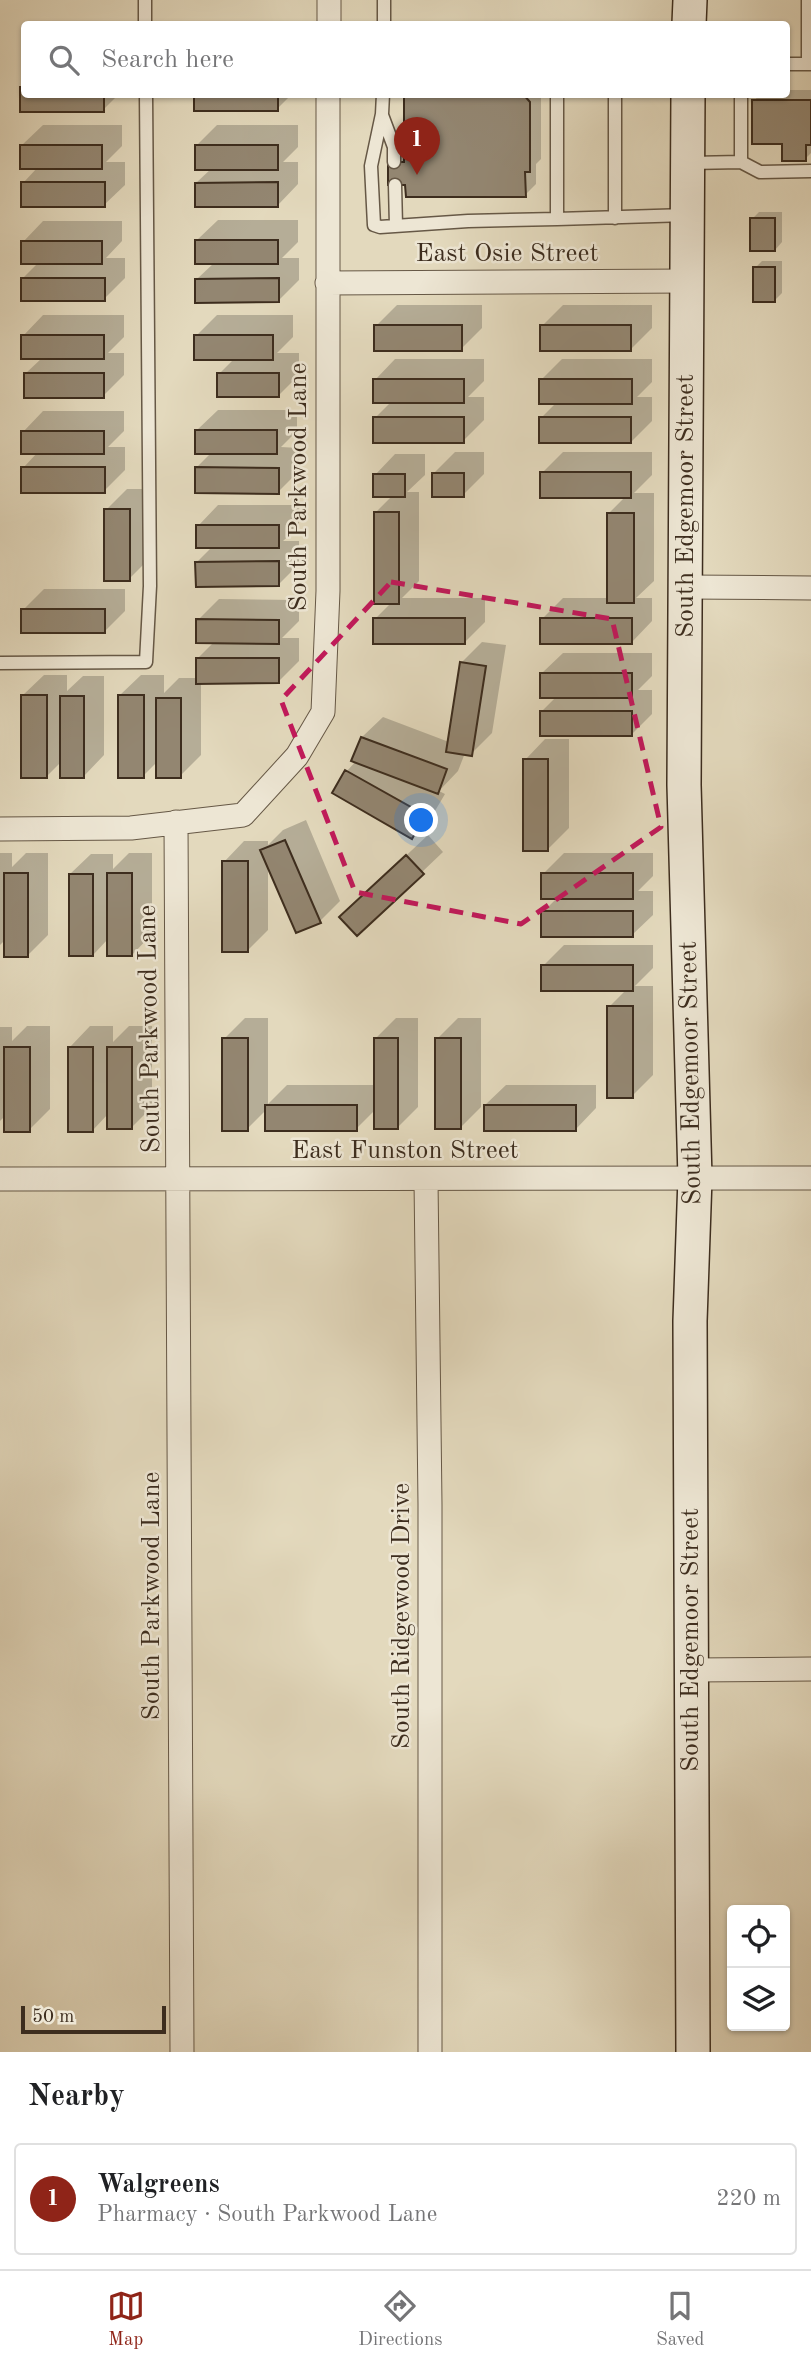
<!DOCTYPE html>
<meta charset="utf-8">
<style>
:root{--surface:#fff;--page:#f6f6f6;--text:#202124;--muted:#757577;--line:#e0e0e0;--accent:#8f2418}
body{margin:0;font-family:"Old Standard TT",serif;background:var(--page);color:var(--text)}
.controls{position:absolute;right:21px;bottom:21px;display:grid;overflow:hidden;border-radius:7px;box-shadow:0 2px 5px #0004}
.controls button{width:63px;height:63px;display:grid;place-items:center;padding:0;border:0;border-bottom:2px solid var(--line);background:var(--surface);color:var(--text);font:35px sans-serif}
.scale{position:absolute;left:21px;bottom:18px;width:145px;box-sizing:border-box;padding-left:7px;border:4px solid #3d2d1e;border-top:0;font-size:19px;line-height:24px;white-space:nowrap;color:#3d2d1e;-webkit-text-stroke:5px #ede6d4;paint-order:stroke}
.you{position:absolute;left:422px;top:821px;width:24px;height:24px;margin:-18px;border:5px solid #fff;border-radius:50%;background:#1a73e8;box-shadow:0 0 0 10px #1a73e833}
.badge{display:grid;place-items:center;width:46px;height:46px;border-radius:50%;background:var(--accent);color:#fff;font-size:23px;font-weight:700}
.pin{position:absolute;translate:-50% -58px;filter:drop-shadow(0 2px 4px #0008)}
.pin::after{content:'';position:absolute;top:37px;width:24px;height:21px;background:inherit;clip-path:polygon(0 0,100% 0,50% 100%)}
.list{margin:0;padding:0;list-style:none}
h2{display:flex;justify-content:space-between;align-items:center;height:91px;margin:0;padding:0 28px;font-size:30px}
h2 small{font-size:23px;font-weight:400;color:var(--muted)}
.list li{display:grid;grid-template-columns:46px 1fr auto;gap:21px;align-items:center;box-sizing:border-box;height:112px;margin:0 14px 14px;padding:0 14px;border:2px solid var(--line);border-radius:7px}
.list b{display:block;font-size:26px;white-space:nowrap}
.list p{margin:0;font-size:23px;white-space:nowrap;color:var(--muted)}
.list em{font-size:23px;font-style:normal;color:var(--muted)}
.icon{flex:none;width:38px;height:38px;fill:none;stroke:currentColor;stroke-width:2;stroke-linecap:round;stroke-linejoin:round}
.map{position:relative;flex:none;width:811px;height:2052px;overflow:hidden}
.search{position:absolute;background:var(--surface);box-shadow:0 2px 5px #0004;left:21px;right:21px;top:21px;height:77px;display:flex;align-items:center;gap:18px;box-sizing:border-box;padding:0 24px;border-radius:7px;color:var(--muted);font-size:26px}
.sheet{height:217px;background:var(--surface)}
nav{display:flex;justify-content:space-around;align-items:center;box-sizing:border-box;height:98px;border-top:2px solid var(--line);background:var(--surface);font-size:19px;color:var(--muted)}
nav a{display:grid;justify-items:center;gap:4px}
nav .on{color:var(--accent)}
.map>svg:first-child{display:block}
</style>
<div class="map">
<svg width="811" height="2052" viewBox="0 0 811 2052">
<rect width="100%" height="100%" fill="#e3d9bd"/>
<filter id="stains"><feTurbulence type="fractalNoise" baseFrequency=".00286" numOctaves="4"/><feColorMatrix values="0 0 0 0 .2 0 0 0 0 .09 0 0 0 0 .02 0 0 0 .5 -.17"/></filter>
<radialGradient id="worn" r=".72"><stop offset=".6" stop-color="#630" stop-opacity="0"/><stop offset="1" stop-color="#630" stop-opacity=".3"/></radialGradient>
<path fill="#0003" d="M 24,49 L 24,72 L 23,72 L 23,50 Z
M 24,85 L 24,94 L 119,94 L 103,110 L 22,110 L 22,88 Z
M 786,90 L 811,90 L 811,153 L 805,159 L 784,142 L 754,101 L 760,94 L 786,94 Z
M 195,94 L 292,94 L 277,109 Z
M 409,94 L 541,94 L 541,159 L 536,164 L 536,184 L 525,195 L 407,183 L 390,163 L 401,152 L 406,152 L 406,98 Z
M 43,125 L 122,125 L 122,146 L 106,162 L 125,162 L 125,185 L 104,205 L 23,183 L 38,167 L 22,145 Z
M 217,125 L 298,125 L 298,147 L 283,162 L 298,162 L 298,184 L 278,205 L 196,183 L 212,168 L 196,146 Z
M 759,212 L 782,212 L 782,242 L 775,250 L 752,219 Z
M 218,220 L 298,220 L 298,242 L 282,258 L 299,258 L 299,280 L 279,300 L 197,279 L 214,263 L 197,240 Z
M 43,221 L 122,221 L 122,241 L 106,258 L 125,258 L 125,278 L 104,299 L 23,278 L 39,262 L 23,242 Z
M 762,261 L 782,261 L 782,293 L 775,300 L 755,268 Z
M 397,305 L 482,305 L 482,328 L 461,349 L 376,326 Z
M 563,305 L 652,305 L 652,328 L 631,349 L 542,326 Z
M 43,315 L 124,315 L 124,337 L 108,353 L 124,353 L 124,375 L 103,396 L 26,373 L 42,358 L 23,336 Z
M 217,315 L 293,315 L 293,337 L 277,353 L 299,353 L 299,375 L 278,396 L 219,374 L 235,358 L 196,336 Z
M 395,359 L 484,359 L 484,381 L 468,397 L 484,397 L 484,420 L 463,441 L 375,418 L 391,402 L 375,380 Z
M 562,359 L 652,359 L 652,382 L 637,397 L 652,397 L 652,421 L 631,442 L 541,418 L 557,402 L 541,380 Z
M 218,410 L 297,410 L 297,431 L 281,447 L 299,448 L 299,471 L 278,492 L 196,468 L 212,452 L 197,430 Z
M 43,411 L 124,411 L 124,431 L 108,447 L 125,447 L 125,470 L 104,491 L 23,468 L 38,452 L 23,432 Z
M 455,452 L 484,452 L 484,474 L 463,495 L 434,473 Z
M 563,452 L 652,452 L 652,475 L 634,493 L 654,493 L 654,581 L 636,598 L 652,598 L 652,621 L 632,642 L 542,619 L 563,598 L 609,598 L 609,513 L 626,496 L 542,473 Z
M 395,454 L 425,454 L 425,475 L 407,492 L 419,492 L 419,581 L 402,598 L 485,598 L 485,622 L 464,643 L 375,619 L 392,602 L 375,513 L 393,495 L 375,475 Z
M 127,489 L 150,489 L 150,558 L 129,579 L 106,510 Z
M 218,505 L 299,505 L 299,526 L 283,541 L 299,541 L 299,564 L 278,585 L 197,562 L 213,546 L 198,526 Z
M 44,589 L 125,589 L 125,611 L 104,632 L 23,610 Z
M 219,599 L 299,600 L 299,621 L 282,638 L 299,638 L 299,661 L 278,682 L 201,682 L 201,755 L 180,776 L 158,761 L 143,776 L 120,695 L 141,675 L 164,675 L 164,693 L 179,678 L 197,678 L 197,659 L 215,641 L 198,620 Z
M 482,642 L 506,645 L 492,733 L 471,754 L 465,753 L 458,771 L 439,791 L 445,794 L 432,816 L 412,836 L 334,792 L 347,771 L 356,761 L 362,737 L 383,717 L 449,742 L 462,662 Z
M 563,653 L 652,653 L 652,676 L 638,690 L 652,690 L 652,714 L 632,734 L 542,711 L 557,696 L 542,673 Z
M 44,675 L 67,675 L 67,691 L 83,676 L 104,676 L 104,755 L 84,776 L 62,761 L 47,776 L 23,695 Z
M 545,739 L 569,739 L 569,828 L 548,849 L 525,760 Z
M 306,820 L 340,901 L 320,921 L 268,864 L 268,930 L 247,951 L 224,862 L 244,841 L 268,841 L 268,845 L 283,830 Z
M 428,835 L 443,852 L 357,934 L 362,897 Z
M 0,853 L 12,853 L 12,867 L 26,853 L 48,853 L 48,935 L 28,955 L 5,940 L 0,945 Z
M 129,853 L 152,853 L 152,934 L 132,955 L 108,939 L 93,955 L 70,874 L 91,854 L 113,854 L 113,869 Z
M 564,853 L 653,853 L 653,876 L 638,891 L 653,891 L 653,915 L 632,935 L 543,912 L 558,897 L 543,874 Z
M 564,945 L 653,945 L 653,968 L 635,986 L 653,986 L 653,1075 L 632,1096 L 609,1007 L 627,989 L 543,966 Z
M 245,1018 L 268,1018 L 268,1104 L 287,1085 L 375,1085 L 375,1039 L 396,1018 L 418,1018 L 418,1107 L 398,1127 L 375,1110 L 356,1129 L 266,1110 L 247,1129 L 224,1039 Z
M 458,1018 L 481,1018 L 481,1107 L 461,1127 L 437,1039 Z
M 27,1026 L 50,1026 L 50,1109 L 29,1130 L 6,1115 L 0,1121 L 0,1027 L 12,1027 L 12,1041 Z
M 90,1026 L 113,1026 L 113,1042 L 129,1026 L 152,1026 L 152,1107 L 132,1127 L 108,1114 L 93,1130 L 70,1047 Z
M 506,1085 L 596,1085 L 596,1108 L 576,1129 L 485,1105 Z"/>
<path fill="#938671" stroke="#3d2d1e" stroke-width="2" d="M 20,87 L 24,87 L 24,94 L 104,94 L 104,112 L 20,112 Z
M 194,94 L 278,94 L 278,111 L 194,111 Z
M 449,94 L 523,94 L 530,102 L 530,172 L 525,172 L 526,197 L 406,197 L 405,185 L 388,185 L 388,162 L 404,162 L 404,97 L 449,97 Z
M 752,100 L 811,100 L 811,145 L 806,145 L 806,161 L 782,161 L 782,144 L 752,144 Z
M 20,145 L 102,145 L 102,169 L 20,169 Z
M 195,145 L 278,145 L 278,170 L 195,170 Z
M 21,182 L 105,182 L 105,207 L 21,207 Z
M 278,182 L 278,207 L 195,207 L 195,183 Z
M 750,218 L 775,218 L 775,251 L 750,251 Z
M 195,240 L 278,240 L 278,264 L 195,264 Z
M 21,241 L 102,241 L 102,264 L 21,264 Z
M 753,267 L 775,267 L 775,302 L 753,302 Z
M 21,278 L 105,278 L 105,301 L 21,301 Z
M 279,278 L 279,302 L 195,303 L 195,279 Z
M 374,325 L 462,325 L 462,351 L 374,351 Z
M 540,325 L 631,325 L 631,351 L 540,351 Z
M 21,335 L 104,335 L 104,359 L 21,359 Z
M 194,335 L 273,335 L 273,360 L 194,360 Z
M 24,373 L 104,373 L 104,398 L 24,398 Z
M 217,373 L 279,373 L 279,397 L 217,397 Z
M 373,379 L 464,379 L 464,403 L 373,403 Z
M 539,379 L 632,379 L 632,404 L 539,404 Z
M 373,417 L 464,417 L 464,443 L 373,443 Z
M 539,417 L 631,417 L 631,443 L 539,443 Z
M 195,430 L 277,430 L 277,454 L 195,454 Z
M 21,431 L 104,431 L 104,454 L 21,454 Z
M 21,467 L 105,467 L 105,493 L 21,493 Z
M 195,467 L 279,468 L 279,494 L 195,493 Z
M 540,472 L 631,472 L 631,498 L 540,498 Z
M 432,473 L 464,473 L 464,497 L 432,497 Z
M 373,474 L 405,474 L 405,497 L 373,497 Z
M 104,509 L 130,509 L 130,581 L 104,581 Z
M 374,512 L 399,512 L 399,604 L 374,604 Z
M 607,513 L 634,513 L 634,603 L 607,603 Z
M 196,525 L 279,525 L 279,548 L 196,548 Z
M 279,561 L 279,586 L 196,587 L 195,562 Z
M 21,609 L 105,609 L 105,633 L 21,633 Z
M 373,618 L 465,618 L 465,644 L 373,644 Z
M 540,618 L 632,618 L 632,644 L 540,644 Z
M 196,619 L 279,620 L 279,644 L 196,643 Z
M 196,658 L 279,658 L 279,683 L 196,684 Z
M 460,662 L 486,666 L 472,756 L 446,752 Z
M 540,673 L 632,673 L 632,698 L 540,698 Z
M 21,695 L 47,695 L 47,778 L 21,778 Z
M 118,695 L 144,695 L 144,778 L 118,778 Z
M 60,696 L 84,696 L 84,778 L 60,778 Z
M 156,698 L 181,698 L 181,778 L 156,778 Z
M 540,711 L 632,711 L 632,736 L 540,736 Z
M 361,737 L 447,769 L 438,794 L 351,761 Z
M 523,759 L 548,759 L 548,851 L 523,851 Z
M 345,770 L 425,815 L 412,839 L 332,793 Z
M 285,840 L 321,923 L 296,933 L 260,850 Z
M 406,855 L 424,874 L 357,936 L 339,917 Z
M 222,861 L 248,861 L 248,952 L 222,952 Z
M 4,873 L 28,873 L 28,957 L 4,957 Z
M 107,873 L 132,873 L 132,956 L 107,956 Z
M 541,873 L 633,873 L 633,899 L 541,899 Z
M 69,874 L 93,874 L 93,956 L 69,956 Z
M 541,911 L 633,911 L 633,937 L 541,937 Z
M 541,965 L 633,965 L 633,991 L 541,991 Z
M 607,1006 L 633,1006 L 633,1098 L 607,1098 Z
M 222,1038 L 248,1038 L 248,1131 L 222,1131 Z
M 374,1038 L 398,1038 L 398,1129 L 374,1129 Z
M 435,1038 L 461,1038 L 461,1129 L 435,1129 Z
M 4,1047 L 30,1047 L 30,1132 L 4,1132 Z
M 68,1047 L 93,1047 L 93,1132 L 68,1132 Z
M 107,1047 L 132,1047 L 132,1129 L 107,1129 Z
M 265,1105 L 357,1105 L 357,1131 L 265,1131 Z
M 484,1105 L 576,1105 L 576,1131 L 484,1131 Z"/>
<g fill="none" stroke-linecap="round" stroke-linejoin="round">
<defs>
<path id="lane" d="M 145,0 L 145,24
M 808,0 L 808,64 L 811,64
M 384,24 L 384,0
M 786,64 L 808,64
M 383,94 L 382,114 L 371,166 L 374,225 L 380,227 L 468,221 L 557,219
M 557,94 L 557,219 L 687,215
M 615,94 L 615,218
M 382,115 L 394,147 L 394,162
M 741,162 L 760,172 L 811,171
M 690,163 L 741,162 L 741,94
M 395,185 L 396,226
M 0,663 L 146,662 L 150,586 L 146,94"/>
<path id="street" d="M 329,24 L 329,0
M 327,283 L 688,281
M 686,587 L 811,588
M 176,822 L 182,2052
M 0,829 L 131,828 L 243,815 L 297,756 L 323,712 L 328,591 L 328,94
M 0,1179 L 811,1178
M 426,1180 L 430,1504 L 430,2052
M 692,1670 L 811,1669"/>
<path id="secondary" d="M 689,24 L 690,0
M 688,94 L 684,785 L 695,1178 L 690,1321 L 693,2052"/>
</defs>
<use href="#lane" stroke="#665846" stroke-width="15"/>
<use href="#street" stroke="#665846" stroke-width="25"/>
<use href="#secondary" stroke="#3d2d1e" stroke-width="36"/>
<use href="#lane" stroke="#ede6d4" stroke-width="12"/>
<use href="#street" stroke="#ede6d4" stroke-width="23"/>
<use href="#secondary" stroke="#ede6d4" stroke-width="33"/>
</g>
<path fill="none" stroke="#c2185b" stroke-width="5" stroke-dasharray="14 9" stroke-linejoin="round" d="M 391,582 L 612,619 L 661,827 L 521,924 L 355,892 L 281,700 Z"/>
<g text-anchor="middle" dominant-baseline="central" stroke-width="5" stroke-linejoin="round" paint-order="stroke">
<g font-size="26" fill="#3d2d1e" stroke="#ede6d4">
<text x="507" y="254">East Osie Street</text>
<text transform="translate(299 487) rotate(-90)">South Parkwood Lane</text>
<text transform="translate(686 506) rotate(-90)">South Edgemoor Street</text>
<text transform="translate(150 1029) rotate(-91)">South Parkwood Lane</text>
<text transform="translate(691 1073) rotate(-91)">South Edgemoor Street</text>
<text x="405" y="1151">East Funston Street</text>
<text transform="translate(152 1596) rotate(-90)">South Parkwood Lane</text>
<text transform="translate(402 1616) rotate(-90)">South Ridgewood Drive</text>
<text transform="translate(691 1640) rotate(-90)">South Edgemoor Street</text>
</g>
</g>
<rect width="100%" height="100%" filter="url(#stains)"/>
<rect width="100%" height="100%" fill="url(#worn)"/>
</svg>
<div class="controls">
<button><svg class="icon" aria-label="locate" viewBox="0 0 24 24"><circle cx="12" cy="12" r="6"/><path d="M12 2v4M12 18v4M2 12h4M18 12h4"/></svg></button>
<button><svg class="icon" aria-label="layers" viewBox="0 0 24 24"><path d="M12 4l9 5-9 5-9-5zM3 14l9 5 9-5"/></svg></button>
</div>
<div class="scale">50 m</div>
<div class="you"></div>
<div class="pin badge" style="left:417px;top:175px">1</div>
<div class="search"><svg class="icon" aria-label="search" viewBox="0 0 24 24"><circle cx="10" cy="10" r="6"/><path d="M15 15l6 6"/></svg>Search here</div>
</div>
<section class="sheet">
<h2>Nearby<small></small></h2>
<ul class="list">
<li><span class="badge">1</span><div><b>Walgreens</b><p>Pharmacy · South Parkwood Lane</p></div><em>220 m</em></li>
</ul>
</section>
<nav>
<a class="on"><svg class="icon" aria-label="map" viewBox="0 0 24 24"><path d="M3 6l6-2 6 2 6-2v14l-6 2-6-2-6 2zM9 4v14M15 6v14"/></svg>Map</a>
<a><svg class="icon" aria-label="directions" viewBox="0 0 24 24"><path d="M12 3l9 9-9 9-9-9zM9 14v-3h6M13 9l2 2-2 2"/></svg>Directions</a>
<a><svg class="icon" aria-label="saved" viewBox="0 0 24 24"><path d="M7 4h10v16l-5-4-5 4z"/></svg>Saved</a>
</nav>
